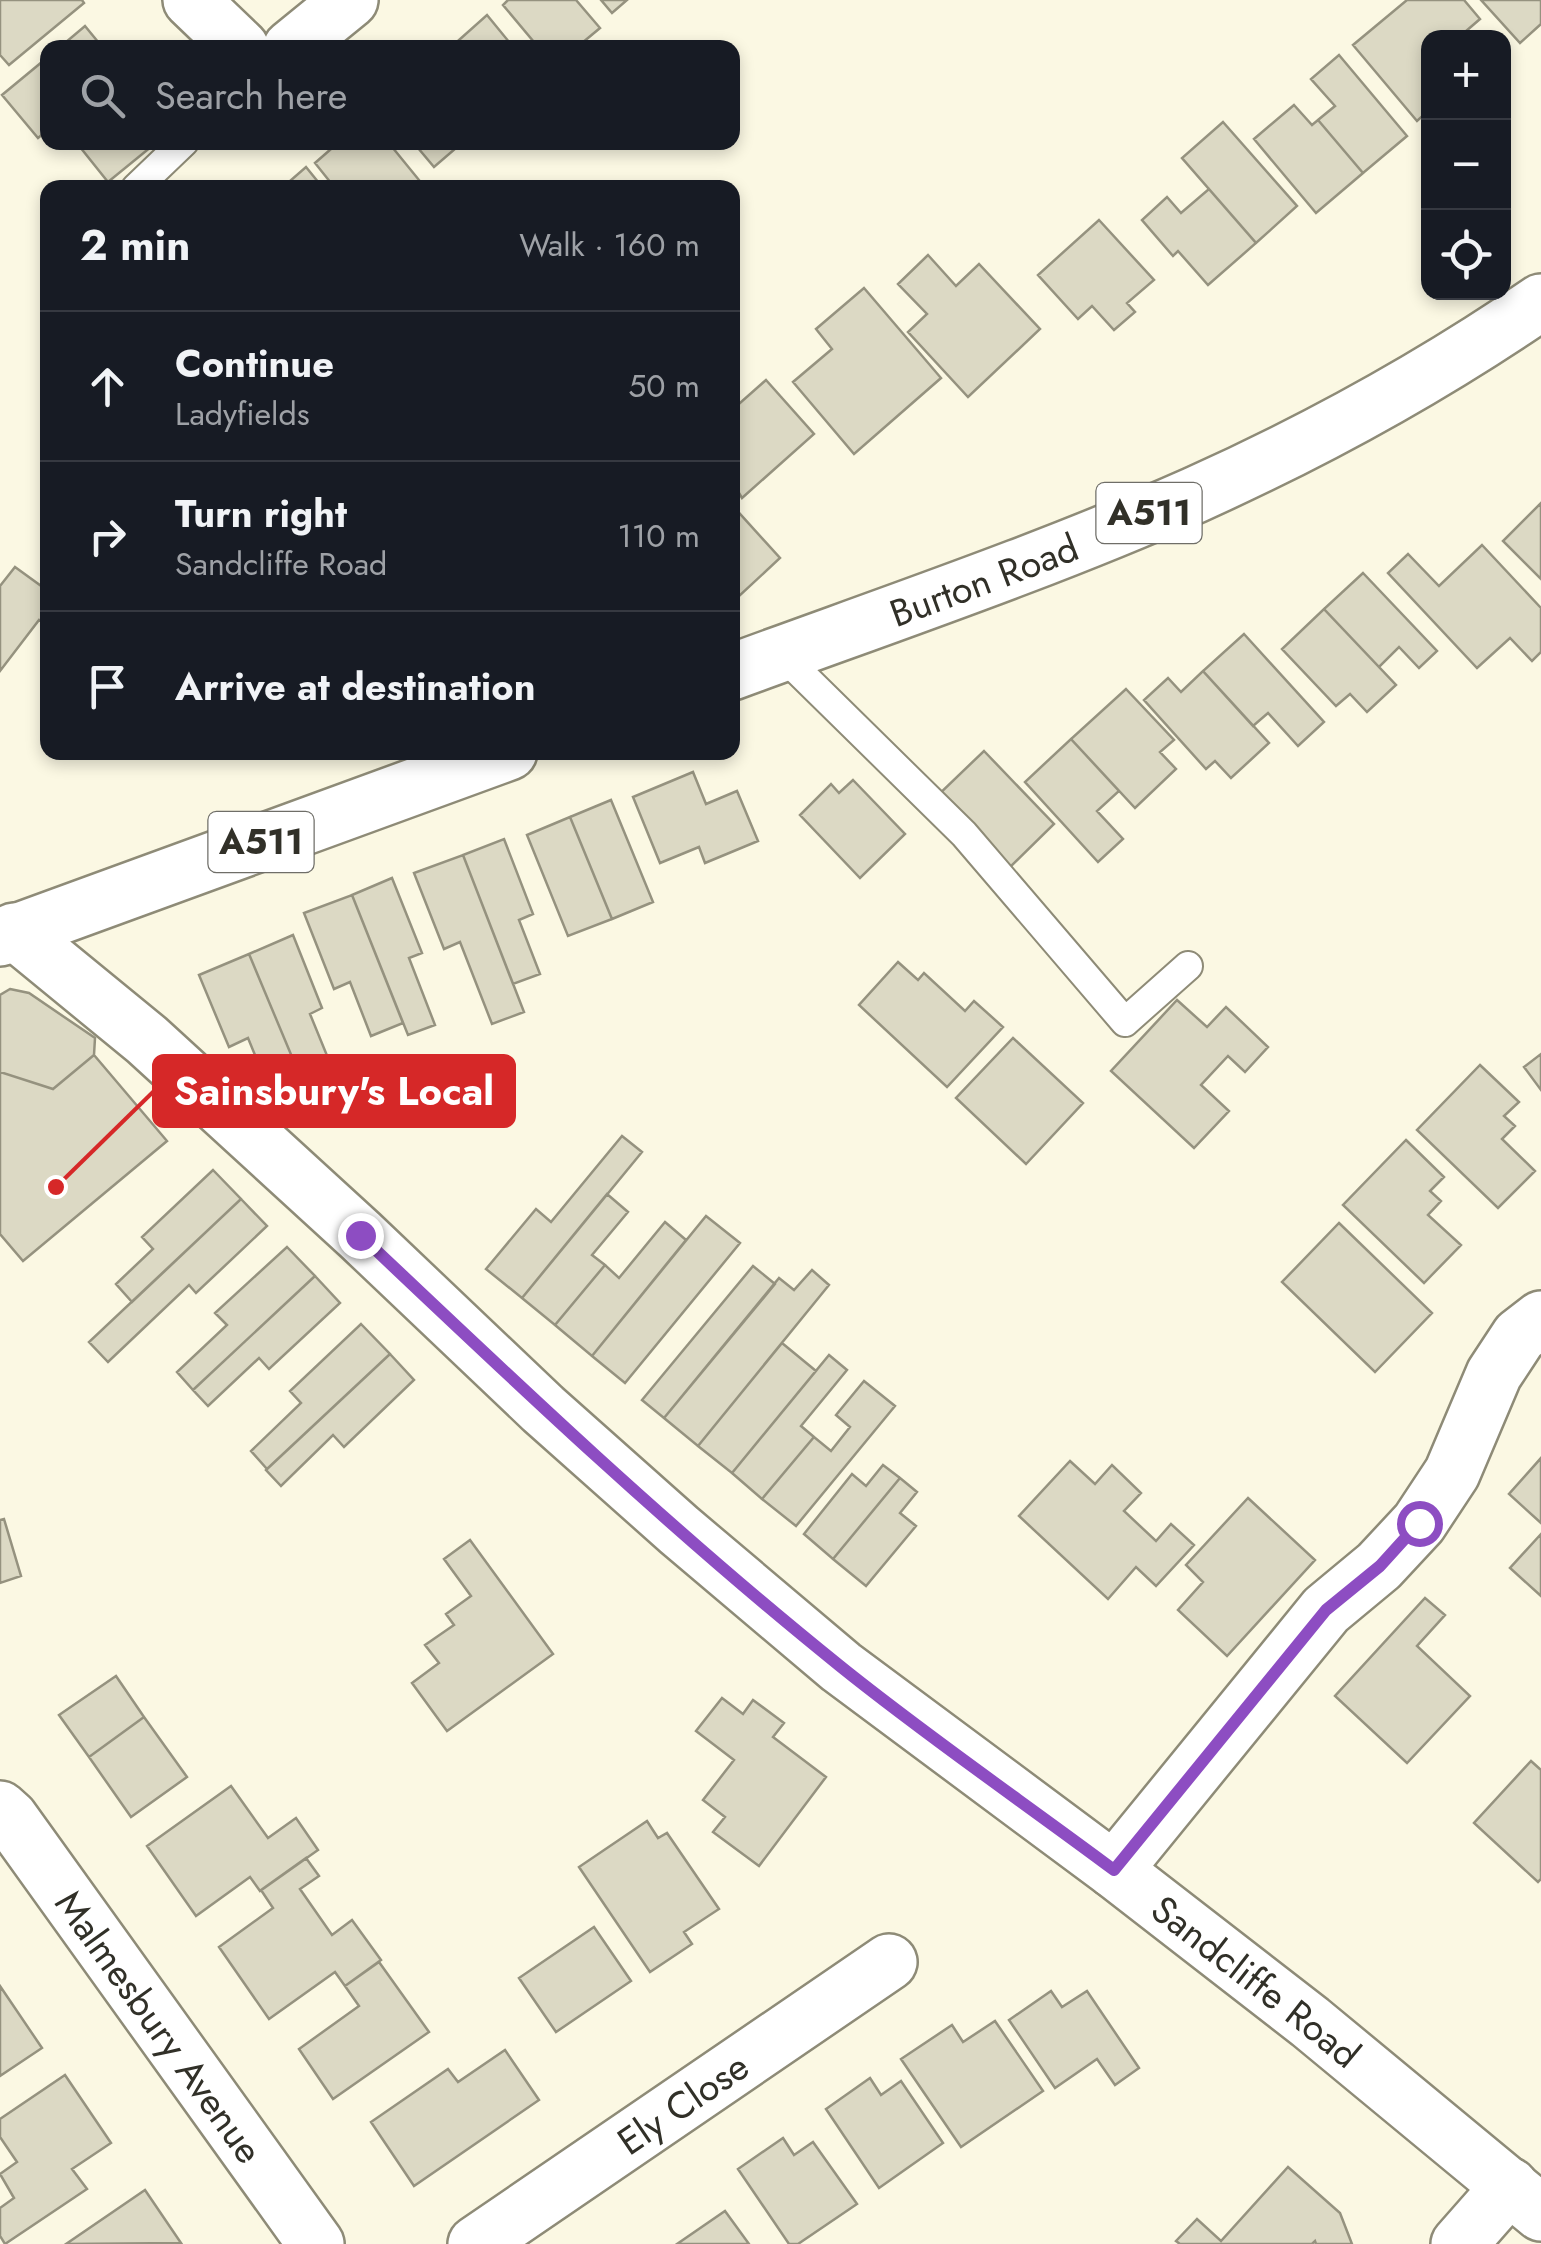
<!DOCTYPE html>
<meta charset="utf-8">
<style>
:root{--surface:#171b24;--page:#20242c;--text:#f1f3f6;--muted:#9ea1a6;--line:#363941}
body{margin:0;font-family:Jost,sans-serif;background:var(--page);color:var(--text)}
.controls{position:absolute;right:30px;top:30px;display:grid;overflow:hidden;border-radius:20px;box-shadow:0 5px 15px #0003}
.controls button{width:90px;height:90px;display:grid;place-items:center;padding:0;border:0;border-bottom:2px solid var(--line);background:var(--surface);color:var(--text);font:50px sans-serif}
.stop{position:absolute;width:30px;height:30px;margin:-22px;border:8px solid #8d4dc2;border-radius:50%;background:#fff}
.stop.end{background:#8d4dc2;border-color:#fff;box-shadow:0 2px 10px #0008}
.list{margin:0;padding:0;list-style:none}
h2{display:flex;justify-content:space-between;align-items:center;height:130px;margin:0;padding:0 40px;font-size:42px}
h2 small{font-size:32px;font-weight:400;color:var(--muted)}
.list li{display:grid;grid-template-columns:65px 1fr auto;gap:30px;align-items:center;box-sizing:border-box;height:150px;padding:0 40px;border-top:2px solid var(--line)}
.list b{display:block;font-size:38px;white-space:nowrap}
.list p{margin:0;font-size:32px;white-space:nowrap;color:var(--muted)}
.list em{font-size:32px;font-style:normal;color:var(--muted)}
.icon{flex:none;width:55px;height:55px;fill:none;stroke:currentColor;stroke-width:2;stroke-linecap:round;stroke-linejoin:round}
.map{position:relative;flex:none;width:1541px;height:2244px;overflow:hidden}
.search{position:absolute;background:var(--surface);box-shadow:0 5px 15px #0003;left:40px;top:40px;width:700px;height:110px;display:flex;align-items:center;gap:25px;box-sizing:border-box;padding:0 35px;border-radius:20px;color:var(--muted);font-size:38px}
.panel{position:absolute;background:var(--surface);box-shadow:0 5px 15px #0003;left:40px;top:180px;width:700px;height:580px;border-radius:20px}
.map>svg:first-child{display:block}
</style>
<div class="map">
<svg width="1541" height="2244" viewBox="0 0 1541 2244">
<rect width="100%" height="100%" fill="#fbf8e3"/>
<path fill="#dcd9c4" stroke="#95927f" stroke-width="2.5" d="M 0,0 L 82,0 L 84,3 L 9,65 L 0,55 Z
M 508,0 L 576,0 L 600,28 L 576,48 L 539,48 L 503,5 Z
M 601,0 L 627,0 L 612,13 Z
M 1407,0 L 1464,0 L 1480,19 L 1458,38 L 1428,38 L 1428,111 L 1417,121 L 1353,45 Z
M 1481,0 L 1541,0 L 1541,24 L 1520,43 Z
M 487,15 L 514,48 L 450,48 Z
M 85,26 L 103,48 L 59,48 Z
M 1339,55 L 1407,136 L 1363,173 L 1318,120 L 1335,106 L 1311,79 Z
M 48,57 L 48,130 L 38,138 L 2,95 Z
M 1294,105 L 1312,125 L 1318,120 L 1363,173 L 1316,213 L 1254,139 Z
M 1223,122 L 1297,206 L 1256,243 L 1182,158 Z
M 76,142 L 157,142 L 108,182 Z
M 339,142 L 388,142 L 419,180 L 410,188 L 335,188 L 315,163 Z
M 413,142 L 463,142 L 434,167 Z
M 306,167 L 323,188 L 282,188 Z
M 1209,189 L 1256,243 L 1208,285 L 1178,251 L 1173,256 L 1142,220 L 1167,197 L 1181,213 Z
M 1099,220 L 1154,280 L 1127,303 L 1135,312 L 1114,330 L 1092,306 L 1078,319 L 1038,275 Z
M 928,255 L 956,286 L 979,264 L 1040,329 L 968,397 L 908,332 L 927,314 L 898,284 Z
M 864,288 L 941,378 L 854,454 L 793,382 L 832,349 L 816,329 Z
M 766,380 L 814,434 L 742,498 L 739,493 L 732,499 L 732,410 Z
M 1541,503 L 1541,579 L 1503,541 Z
M 732,505 L 780,558 L 737,598 L 732,592 Z
M 1482,545 L 1541,608 L 1541,652 L 1532,661 L 1510,638 L 1477,668 L 1388,573 L 1408,554 L 1439,586 Z
M 15,567 L 48,591 L 48,626 L 39,620 L 0,671 L 0,586 Z
M 1363,573 L 1437,651 L 1419,668 L 1399,647 L 1379,667 L 1324,609 Z
M 1324,609 L 1396,685 L 1367,712 L 1350,694 L 1336,706 L 1282,649 Z
M 1244,634 L 1324,722 L 1298,746 L 1268,713 L 1253,726 L 1203,671 Z
M 1203,671 L 1269,743 L 1231,778 L 1215,761 L 1206,769 L 1144,700 L 1168,678 L 1181,692 Z
M 1126,689 L 1174,740 L 1160,752 L 1176,769 L 1135,808 L 1071,739 Z
M 1071,739 L 1119,791 L 1097,811 L 1123,839 L 1098,862 L 1025,782 Z
M 984,751 L 1054,824 L 1005,872 L 935,798 Z
M 693,772 L 706,804 L 737,791 L 758,841 L 705,863 L 699,847 L 660,863 L 633,797 Z
M 853,780 L 905,834 L 860,878 L 800,815 L 831,784 L 839,793 Z
M 611,800 L 653,902 L 612,919 L 570,817 Z
M 570,817 L 612,919 L 568,936 L 527,835 Z
M 504,839 L 533,914 L 519,920 L 540,974 L 513,984 L 463,855 Z
M 463,855 L 524,1012 L 492,1024 L 460,942 L 444,949 L 414,873 Z
M 392,878 L 422,953 L 409,958 L 435,1025 L 408,1035 L 352,895 Z
M 352,895 L 403,1023 L 371,1036 L 350,982 L 334,989 L 304,913 Z
M 293,935 L 322,1008 L 310,1014 L 346,1102 L 334,1107 L 300,1076 L 249,954 Z
M 249,954 L 300,1076 L 269,1089 L 248,1038 L 229,1047 L 199,975 Z
M 898,962 L 918,980 L 924,973 L 965,1011 L 974,1001 L 1003,1027 L 947,1087 L 859,1005 Z
M 10,989 L 29,993 L 95,1038 L 94,1055 L 53,1089 L 0,1072 L 0,995 Z
M 1177,1000 L 1207,1027 L 1226,1007 L 1268,1047 L 1245,1072 L 1228,1056 L 1201,1085 L 1229,1111 L 1194,1148 L 1111,1071 Z
M 1013,1038 L 1083,1103 L 1026,1164 L 956,1098 Z
M 1541,1054 L 1541,1090 L 1524,1067 Z
M 94,1055 L 167,1141 L 23,1261 L 0,1234 L 0,1072 L 53,1089 Z
M 1480,1065 L 1519,1102 L 1504,1116 L 1515,1126 L 1502,1139 L 1535,1171 L 1498,1208 L 1417,1130 Z
M 622,1136 L 642,1152 L 522,1298 L 486,1269 L 536,1209 L 551,1222 Z
M 1406,1140 L 1444,1177 L 1430,1191 L 1441,1201 L 1428,1215 L 1461,1245 L 1424,1283 L 1343,1205 Z
M 213,1170 L 241,1199 L 132,1302 L 116,1284 L 153,1249 L 142,1237 Z
M 607,1194 L 628,1212 L 592,1255 L 605,1265 L 555,1325 L 522,1298 Z
M 241,1199 L 267,1226 L 196,1293 L 189,1285 L 108,1362 L 89,1342 Z
M 706,1216 L 740,1243 L 625,1383 L 592,1356 Z
M 665,1222 L 686,1240 L 592,1356 L 555,1325 L 605,1265 L 619,1278 Z
M 1339,1223 L 1432,1313 L 1375,1372 L 1282,1282 Z
M 287,1247 L 315,1276 L 193,1390 L 177,1372 L 227,1325 L 215,1313 Z
M 753,1266 L 775,1284 L 664,1418 L 642,1400 Z
M 812,1270 L 829,1285 L 698,1446 L 664,1418 L 779,1278 L 794,1290 Z
M 315,1276 L 340,1303 L 269,1369 L 259,1358 L 208,1406 L 193,1390 Z
M 361,1324 L 390,1354 L 267,1469 L 251,1451 L 301,1403 L 290,1391 Z
M 782,1343 L 816,1371 L 732,1473 L 698,1446 Z
M 390,1354 L 414,1380 L 344,1447 L 333,1435 L 281,1486 L 266,1470 Z
M 829,1355 L 847,1370 L 801,1426 L 814,1437 L 762,1499 L 732,1473 Z
M 864,1381 L 895,1406 L 796,1526 L 762,1499 L 814,1437 L 831,1451 L 850,1427 L 836,1415 Z
M 1541,1458 L 1541,1523 L 1509,1494 Z
M 1070,1461 L 1095,1484 L 1112,1465 L 1141,1493 L 1124,1511 L 1156,1541 L 1171,1524 L 1194,1545 L 1156,1586 L 1136,1567 L 1108,1599 L 1019,1516 Z
M 883,1465 L 900,1478 L 833,1559 L 804,1534 L 852,1474 L 866,1486 Z
M 900,1478 L 917,1492 L 900,1513 L 916,1526 L 866,1586 L 833,1559 Z
M 1248,1498 L 1315,1560 L 1227,1656 L 1178,1610 L 1203,1582 L 1186,1565 Z
M 4,1519 L 21,1576 L 0,1583 L 0,1520 Z
M 1541,1534 L 1541,1596 L 1510,1568 Z
M 470,1540 L 553,1654 L 447,1731 L 412,1683 L 439,1663 L 425,1645 L 454,1625 L 446,1614 L 471,1596 L 444,1559 Z
M 1425,1598 L 1445,1615 L 1417,1646 L 1470,1696 L 1407,1763 L 1335,1696 Z
M 116,1676 L 144,1717 L 89,1757 L 59,1715 Z
M 722,1698 L 743,1714 L 753,1700 L 784,1723 L 773,1737 L 826,1777 L 759,1866 L 713,1832 L 725,1817 L 703,1800 L 734,1760 L 696,1731 Z
M 144,1717 L 187,1777 L 131,1817 L 89,1757 Z
M 1531,1761 L 1541,1770 L 1541,1879 L 1538,1882 L 1474,1823 Z
M 231,1786 L 268,1838 L 296,1818 L 318,1850 L 260,1891 L 250,1877 L 196,1916 L 147,1846 Z
M 647,1821 L 658,1838 L 667,1833 L 719,1909 L 684,1932 L 692,1944 L 650,1972 L 579,1867 Z
M 306,1858 L 319,1876 L 300,1889 L 332,1935 L 352,1920 L 381,1960 L 345,1986 L 335,1972 L 269,2019 L 219,1947 L 273,1908 L 261,1890 Z
M 594,1927 L 631,1981 L 556,2032 L 519,1978 Z
M 379,1962 L 429,2032 L 333,2099 L 299,2049 L 359,2006 L 345,1986 Z
M 0,1986 L 42,2048 L 0,2076 Z
M 1051,1991 L 1062,2007 L 1087,1991 L 1139,2068 L 1115,2085 L 1097,2059 L 1055,2088 L 1009,2020 Z
M 995,2021 L 1043,2091 L 961,2147 L 901,2059 L 952,2025 L 963,2042 Z
M 505,2050 L 539,2100 L 414,2186 L 371,2122 L 448,2069 L 458,2082 Z
M 65,2075 L 111,2143 L 72,2169 L 87,2189 L 5,2244 L 0,2236 L 0,2208 L 14,2198 L 0,2174 L 17,2162 L 0,2137 L 0,2119 Z
M 870,2078 L 881,2095 L 901,2081 L 943,2143 L 879,2188 L 826,2109 Z
M 783,2138 L 794,2155 L 813,2142 L 857,2204 L 798,2244 L 789,2244 L 738,2169 Z
M 1288,2167 L 1340,2213 L 1352,2244 L 1316,2244 L 1315,2241 L 1312,2244 L 1180,2244 L 1176,2241 L 1197,2219 L 1221,2241 Z
M 145,2190 L 181,2243 L 66,2244 Z
M 725,2211 L 749,2244 L 677,2244 Z"/>
<g fill="none" stroke-linecap="round" stroke-linejoin="round">
<defs>
<path id="service" d="M 136,188 L 184,142
M 781,654 L 964,834 L 1125,1022 L 1188,966"/>
<g id="minor">
<path d="M 191,0 L 241,48"/>
<path d="M 291,48 L 350,0"/>
<path id="s1" d="M 0,1809 L 10,1818 L 316,2244"/>
<path d="M 1114,1870 L 1326,1610 L 1379,1566 L 1419,1523 L 1452,1473 L 1494,1374 L 1519,1336 L 1541,1319"/>
<path id="s2" d="M 476,2244 L 889,1962"/>
<path d="M 1459,2244 L 1510,2186"/>
</g>
<g id="tertiary">
<path id="s3" d="M 14,931 L 147,1040 L 360,1235 L 543,1409 L 679,1530 L 841,1667 L 1114,1870 L 1310,2022 L 1541,2213"/>
</g>
<g id="trunk">
<path id="s4" d="M 732,672 C 887,615 1044,562 1195,495 C 1315,441 1433,376 1541,302"/>
<path d="M 0,938 L 509,752"/>
</g>
</defs>
<use href="#service" stroke="#8e8b77" stroke-width="32"/>
<use href="#minor" stroke="#8e8b77" stroke-width="60"/>
<use href="#tertiary" stroke="#8e8b77" stroke-width="60"/>
<use href="#trunk" stroke="#8e8b77" stroke-width="60"/>
<use href="#service" stroke="#fff" stroke-width="28"/>
<use href="#minor" stroke="#fff" stroke-width="55"/>
<use href="#tertiary" stroke="#fff" stroke-width="55"/>
<use href="#trunk" stroke="#fff" stroke-width="55"/>
</g>
<g fill="none" stroke-linecap="round" stroke-linejoin="round">
<path stroke="#8d4dc2" stroke-width="12" d="M 360,1235 C 516,1383 672,1531 840,1666 C 928,1737 1023,1802 1114,1870 L 1326,1610 L 1380,1566 L 1419,1523"/>
</g>
<g text-anchor="middle" dominant-baseline="central" stroke-width="10" stroke-linejoin="round" paint-order="stroke">
<g fill="#fff" stroke="#6f6e68" stroke-width="2.5">
<rect x="1096.5" y="483" width="105" height="60" rx="8"/>
<rect x="208.5" y="812" width="105" height="60" rx="8"/>
</g>
<g font-size="35" font-weight="bold" fill="#313028">
<text x="1149" y="513">A511</text>
<text x="261" y="842">A511</text>
</g>
<g font-size="38" fill="#313028" stroke="#fff">
<text stroke="none"><textPath href="#s4" startOffset="268">Burton Road</textPath></text>
<text stroke="none"><textPath href="#s3" startOffset="1628">Sandcliffe Road</textPath></text>
<text stroke="none"><textPath href="#s1" startOffset="270">Malmesbury Avenue</textPath></text>
<text stroke="none"><textPath href="#s2" startOffset="250">Ely Close</textPath></text>
</g>
</g>
<path fill="none" stroke="#d62828" stroke-width="4" d="M56 1187L154 1091"/>
<circle fill="#d62828" stroke="#fff" stroke-width="4" cx="56" cy="1187" r="10"/>
<rect fill="#d62828" stroke="#d62828" stroke-width="4" x="154" y="1056" width="360" height="70" rx="10"/>
<g font-size="40" text-anchor="middle" font-weight="bold" fill="#fff">
<text x="334" y="1105">Sainsbury's Local</text>
</g>
</svg>
<div class="controls">
<button>+</button>
<button>−</button>
<button><svg class="icon" aria-label="locate" viewBox="0 0 24 24"><circle cx="12" cy="12" r="6"/><path d="M12 2v4M12 18v4M2 12h4M18 12h4"/></svg></button>
</div>
<div class="stop" style="left:1419px;top:1523px"></div>
<div class="stop end" style="left:360px;top:1235px"></div>
<div class="search"><svg class="icon" aria-label="search" viewBox="0 0 24 24"><circle cx="10" cy="10" r="6"/><path d="M15 15l6 6"/></svg>Search here</div>
<section class="panel">
<h2>2 min<small>Walk · 160 m</small></h2>
<ul class="list">
<li><svg class="icon" aria-label="ahead" viewBox="0 0 24 24"><path d="M12 20V5M6 11l6-6 6 6"/></svg><div><b>Continue</b><p>Ladyfields</p></div><em>50 m</em></li>
<li><svg class="icon" aria-label="right" viewBox="0 0 24 24"><path d="M7 20v-9h11M14 6l5 5-5 5"/></svg><div><b>Turn right</b><p>Sandcliffe Road</p></div><em>110 m</em></li>
<li><svg class="icon" aria-label="arrive" viewBox="0 0 24 24"><path d="M6 21V4h12l-3 4 3 4H6"/></svg><div><b>Arrive at destination</b></div></li>
</ul>
</section>
</div>
